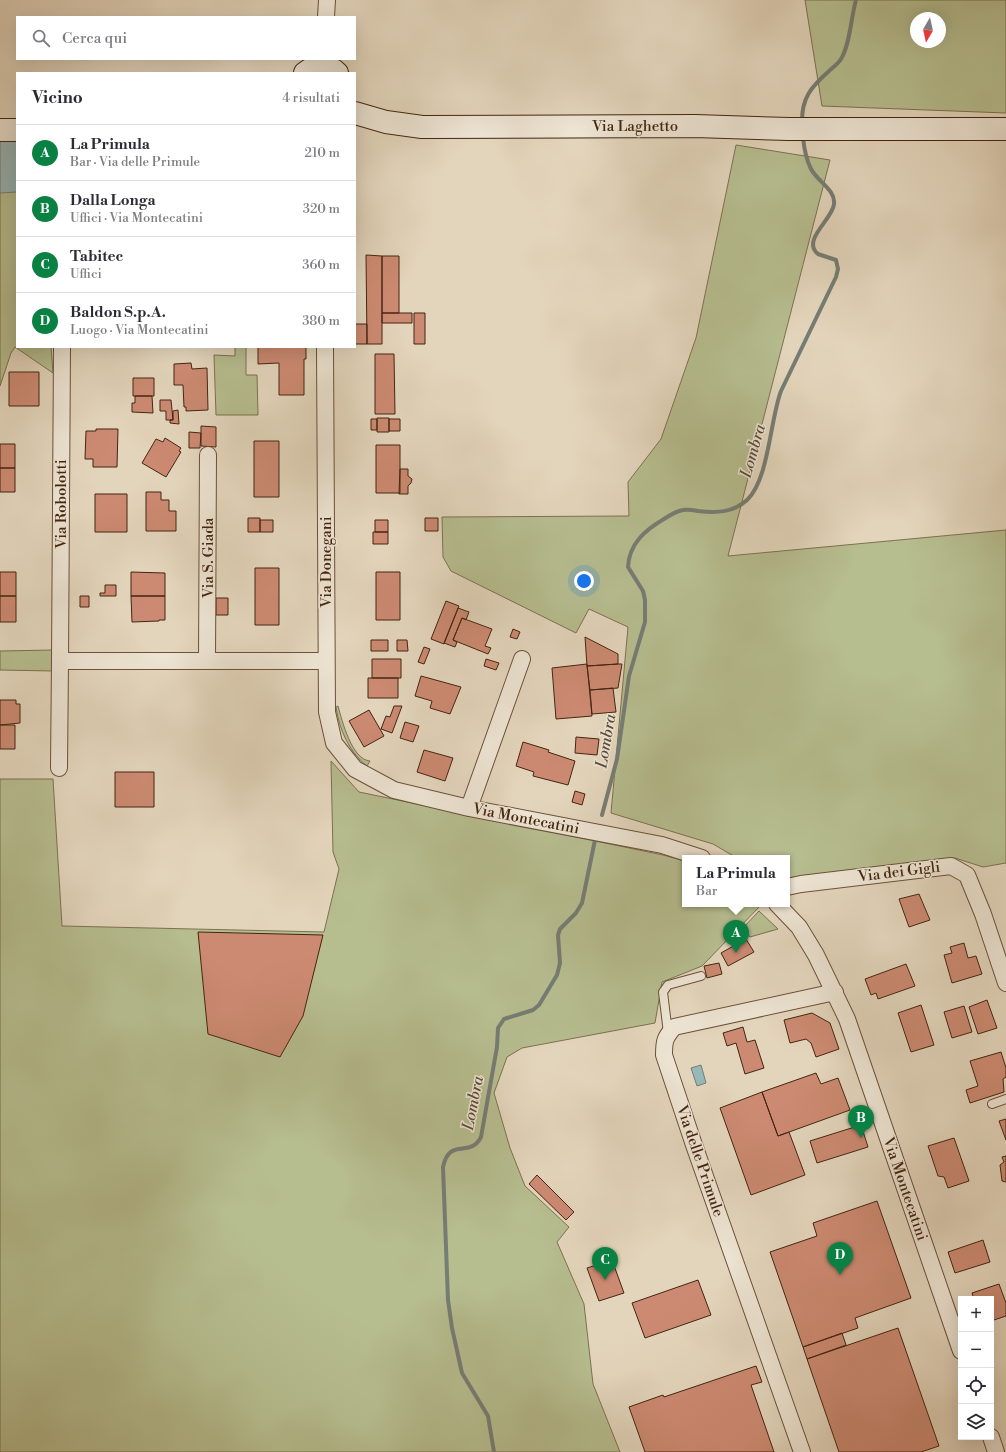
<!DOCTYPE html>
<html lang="it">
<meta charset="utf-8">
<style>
:root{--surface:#fff;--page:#f7f7f7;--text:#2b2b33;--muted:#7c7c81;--line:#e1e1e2;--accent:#0b8043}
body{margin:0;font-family:"Libre Bodoni",serif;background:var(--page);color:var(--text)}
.controls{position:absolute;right:12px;bottom:12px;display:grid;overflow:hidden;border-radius:0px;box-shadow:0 4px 16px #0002}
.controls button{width:36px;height:36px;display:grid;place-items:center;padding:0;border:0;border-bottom:1px solid var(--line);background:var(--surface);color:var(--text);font:20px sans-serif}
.compass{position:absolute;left:910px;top:12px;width:36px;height:36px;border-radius:50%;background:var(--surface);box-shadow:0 4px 16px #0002;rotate:189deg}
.you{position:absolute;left:584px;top:581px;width:14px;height:14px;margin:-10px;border:3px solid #fff;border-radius:50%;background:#1a73e8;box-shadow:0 0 0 6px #1a73e833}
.badge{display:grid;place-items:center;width:26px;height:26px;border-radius:50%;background:var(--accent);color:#fff;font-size:13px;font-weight:700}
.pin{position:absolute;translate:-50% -33px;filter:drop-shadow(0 1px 2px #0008)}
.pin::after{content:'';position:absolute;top:21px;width:14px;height:12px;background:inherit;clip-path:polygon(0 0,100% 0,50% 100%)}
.popup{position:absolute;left:682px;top:855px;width:108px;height:52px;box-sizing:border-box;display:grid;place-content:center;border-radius:0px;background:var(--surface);filter:drop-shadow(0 1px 3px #0005);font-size:13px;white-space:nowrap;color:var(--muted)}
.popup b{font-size:15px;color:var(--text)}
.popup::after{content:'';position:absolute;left:50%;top:100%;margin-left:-8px;border:8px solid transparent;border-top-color:var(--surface)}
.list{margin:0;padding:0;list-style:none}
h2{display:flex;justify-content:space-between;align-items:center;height:52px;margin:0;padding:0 16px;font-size:17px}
h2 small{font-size:13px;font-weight:400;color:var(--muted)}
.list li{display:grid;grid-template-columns:26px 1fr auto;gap:12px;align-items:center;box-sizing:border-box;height:56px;padding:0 16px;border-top:1px solid var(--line)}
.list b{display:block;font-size:15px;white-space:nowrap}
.list p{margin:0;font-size:13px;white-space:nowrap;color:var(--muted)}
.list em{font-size:13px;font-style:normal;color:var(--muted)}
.icon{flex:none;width:22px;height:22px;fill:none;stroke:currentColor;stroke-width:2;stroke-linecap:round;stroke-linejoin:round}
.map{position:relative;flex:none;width:1006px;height:1452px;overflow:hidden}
.search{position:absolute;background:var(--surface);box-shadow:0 4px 16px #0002;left:16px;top:16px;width:340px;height:44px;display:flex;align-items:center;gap:10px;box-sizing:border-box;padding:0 14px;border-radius:0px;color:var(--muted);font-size:15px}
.panel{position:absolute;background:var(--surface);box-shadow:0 4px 16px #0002;left:16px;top:72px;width:340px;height:276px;border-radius:0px}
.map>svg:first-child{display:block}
</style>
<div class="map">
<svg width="1006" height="1452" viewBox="0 0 1006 1452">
<rect width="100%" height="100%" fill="#e3d5bc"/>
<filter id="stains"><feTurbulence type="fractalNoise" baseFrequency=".005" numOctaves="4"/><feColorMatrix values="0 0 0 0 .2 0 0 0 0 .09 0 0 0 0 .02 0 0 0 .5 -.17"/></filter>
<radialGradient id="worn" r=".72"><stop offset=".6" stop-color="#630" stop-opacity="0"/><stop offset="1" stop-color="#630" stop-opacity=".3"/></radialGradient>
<path fill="#b6bd8f" stroke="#7d714f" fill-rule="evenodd" d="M 805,0 L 1006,0 L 1006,113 L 822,106 ZM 916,18 L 940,18 L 940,42 L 916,42 Z
M 0,143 L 17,143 L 17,347 L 51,347 L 53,373 L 15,347 L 11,353 L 0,386 Z
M 736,145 L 830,160 L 728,556 L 1006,530 L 1006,863 L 983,867 L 955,858 L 787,878 L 787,858 L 737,858 L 713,844 L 611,813 L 628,627 L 589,609 L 576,633 L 451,571 L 443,557 L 442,517 L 629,516 L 628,482 L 661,439 L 696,338 Z
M 235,347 L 246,347 L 246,375 L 257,375 L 258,415 L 216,415 L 214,355 L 235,356 Z
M 53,650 L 53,671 L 0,670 L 0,651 Z
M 338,706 C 342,721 352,760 370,761 L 367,766 C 349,752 339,729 336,707 Z
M 331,761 L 359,792 L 663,855 L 685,861 L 685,904 L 762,904 L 702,966 L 662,982 L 655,1023 L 522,1048 L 507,1057 L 494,1093 L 510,1148 L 525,1186 L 569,1227 L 557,1242 L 584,1304 L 593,1384 L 620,1452 L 0,1452 L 0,779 L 53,779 L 62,926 L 324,932 L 339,869 L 333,852 Z
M 759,911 L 778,929 L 750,937 L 743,928 Z"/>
<path fill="#97b7b8" stroke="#767d74" d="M 0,141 L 17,141 L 17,192 L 0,193 Z
M 701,1065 L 706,1083 L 697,1086 L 691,1068 Z"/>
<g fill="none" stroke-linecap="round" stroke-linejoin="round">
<path stroke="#767d74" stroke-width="4" d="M 802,121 C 802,98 811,87 828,72 C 832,68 838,64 841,59 C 850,45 851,17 856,0
M 602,815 L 617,759 L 629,676 L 645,622 L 645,600 L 643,591 L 628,567 C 629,544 645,530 664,519 C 670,515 676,511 683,510 C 688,509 693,510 698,511 C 716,513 733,513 747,500 C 769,479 770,420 781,391 L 836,277 L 838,269 L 836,260 L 818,254 C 801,240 833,219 834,204 C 836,190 817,181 811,169 C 806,159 804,148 803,137
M 494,1452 L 488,1416 L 462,1373 L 452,1328 L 448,1300 L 443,1167 C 450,1136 470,1159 481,1137 L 497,1047 L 498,1028 L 504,1019 L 533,1010 L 539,1005 L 557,975 L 560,963 L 558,935 L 560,929 L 576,913 L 582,903 L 595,840"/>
</g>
<path fill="#cc8a72" stroke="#44250f" d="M 366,255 L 382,256 L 382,344 L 367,344 Z
M 382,256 L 399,256 L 399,313 L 382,313 Z
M 382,313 L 412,313 L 412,323 L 382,323 Z
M 414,313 L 425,313 L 425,344 L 414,344 Z
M 355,324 L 367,324 L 367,344 L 355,344 Z
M 258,347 L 306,347 L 306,359 L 304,359 L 304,395 L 279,395 L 279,363 L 258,364 Z
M 375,354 L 394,354 L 395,414 L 375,414 Z
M 191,363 L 192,369 L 207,368 L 208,410 L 186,411 L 186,407 L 184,407 L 183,385 L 174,385 L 174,364 Z
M 9,372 L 39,372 L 39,406 L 9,406 Z
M 133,378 L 154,378 L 154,396 L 133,396 Z
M 135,396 L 152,396 L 153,413 L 132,412 L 132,403 L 135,403 Z
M 160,400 L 171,400 L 173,420 L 166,420 L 166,411 L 160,411 Z
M 178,410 L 179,424 L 170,423 L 170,420 L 173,420 L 173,411 Z
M 377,418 L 389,418 L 389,432 L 377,432 Z
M 371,419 L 377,419 L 377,430 L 371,430 Z
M 389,419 L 400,419 L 400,431 L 389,431 Z
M 201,426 L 216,427 L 216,447 L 201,446 Z
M 96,429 L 118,429 L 117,467 L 93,467 L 93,459 L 85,459 L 86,431 L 96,431 Z
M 189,432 L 201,433 L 200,448 L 189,448 Z
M 165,438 L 181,448 L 179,451 L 181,452 L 166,477 L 142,463 L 156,439 L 163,442 Z
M 254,441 L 279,441 L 279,497 L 254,497 Z
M 0,444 L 15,444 L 15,468 L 0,468 Z
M 376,445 L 400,445 L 400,493 L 376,493 Z
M 0,468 L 15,468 L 15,492 L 0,492 Z
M 400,469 L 408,469 L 408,476 L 412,479 L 411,483 L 408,486 L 408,494 L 399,494 Z
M 146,492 L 161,492 L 161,500 L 169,500 L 169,511 L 176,511 L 176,531 L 146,531 Z
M 95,494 L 127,494 L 127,532 L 95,532 Z
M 248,518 L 260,518 L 260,532 L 248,532 Z
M 425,518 L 438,518 L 438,531 L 425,531 Z
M 260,520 L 273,520 L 273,532 L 260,532 Z
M 375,520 L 388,520 L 388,532 L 375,532 Z
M 373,532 L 388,532 L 388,544 L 373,544 Z
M 255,568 L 279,568 L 279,625 L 255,625 Z
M 0,572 L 16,572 L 16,596 L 0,596 Z
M 131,572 L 165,573 L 165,596 L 131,596 Z
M 376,572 L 400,572 L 400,620 L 376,620 Z
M 105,585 L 116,585 L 116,596 L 100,596 L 100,593 L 105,593 Z
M 0,596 L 16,596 L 16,622 L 0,622 Z
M 80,596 L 89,596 L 89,607 L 80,607 Z
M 131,596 L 165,596 L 165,620 L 159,620 L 159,621 L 132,622 Z
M 216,598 L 228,598 L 228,615 L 216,615 Z
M 446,601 L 459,606 L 444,644 L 431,639 Z
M 458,608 L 469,612 L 466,620 L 462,618 L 453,640 L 457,642 L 455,647 L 444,643 Z
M 462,618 L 492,629 L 485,646 L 491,648 L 488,654 L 453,640 Z
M 513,629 L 520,632 L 517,639 L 510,637 Z
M 585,637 L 618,654 L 618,664 L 587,666 Z
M 371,640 L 388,640 L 388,651 L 371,651 Z
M 397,640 L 407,640 L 408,651 L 397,651 Z
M 424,647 L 430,649 L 424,664 L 418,662 Z
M 372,659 L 401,659 L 401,678 L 372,678 Z
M 486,659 L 499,663 L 496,670 L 484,666 Z
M 587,664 L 592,716 L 556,719 L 552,668 Z
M 618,664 L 622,664 L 618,688 L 590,690 L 587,666 Z
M 421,676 L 461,687 L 450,714 L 430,708 L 432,701 L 415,696 Z
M 368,678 L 398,678 L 398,698 L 368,698 Z
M 613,688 L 616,712 L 592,714 L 590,690 Z
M 0,700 L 16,700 L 16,704 L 20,704 L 20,723 L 0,725 Z
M 394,706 L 402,706 L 392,733 L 381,729 L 386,716 L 390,717 Z
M 369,710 L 384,736 L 364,747 L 349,721 Z
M 405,722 L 419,726 L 413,742 L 400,738 Z
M 0,725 L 15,725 L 15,749 L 0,749 Z
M 576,737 L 599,739 L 597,755 L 575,753 Z
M 523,742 L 549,750 L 548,752 L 575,761 L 568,785 L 533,776 L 534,772 L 516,766 Z
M 424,750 L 453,758 L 445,781 L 417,772 Z
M 115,772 L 154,772 L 154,807 L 115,807 Z
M 575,791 L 585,794 L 582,805 L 572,802 Z
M 919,894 L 930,920 L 909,927 L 899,899 Z
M 198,932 L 323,935 L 303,1016 L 280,1057 L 208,1034 Z
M 746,939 L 754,952 L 728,966 L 721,953 Z
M 964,943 L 968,958 L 976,956 L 982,974 L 952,983 L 944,955 L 952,953 L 950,947 Z
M 719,963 L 722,974 L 707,978 L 704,966 Z
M 906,964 L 915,986 L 878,999 L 876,993 L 871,995 L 865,979 Z
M 987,1000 L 997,1028 L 978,1034 L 969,1007 Z
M 921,1005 L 934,1045 L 911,1052 L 898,1013 Z
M 964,1006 L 972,1032 L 952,1038 L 944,1012 Z
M 812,1013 L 830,1023 L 839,1049 L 816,1057 L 811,1043 L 806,1039 L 790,1043 L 784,1020 Z
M 743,1027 L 747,1042 L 755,1040 L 764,1068 L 745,1074 L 736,1043 L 727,1046 L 723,1033 Z
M 1001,1052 L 1006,1068 L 1006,1077 L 1003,1079 L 1004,1092 L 970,1103 L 966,1090 L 978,1086 L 970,1061 Z
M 816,1073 L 821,1084 L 838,1078 L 850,1110 L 778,1136 L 762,1092 Z
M 762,1092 L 778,1136 L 789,1132 L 805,1175 L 751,1195 L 720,1108 Z
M 1006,1119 L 1006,1140 L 999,1121 Z
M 861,1125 L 868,1147 L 817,1163 L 810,1141 Z
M 954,1138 L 969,1181 L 948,1188 L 944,1177 L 938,1176 L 928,1146 Z
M 1006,1156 L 1006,1182 L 1002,1181 L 1000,1165 L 1004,1162 L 1002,1157 Z
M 537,1175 L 574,1212 L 566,1220 L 529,1184 Z
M 877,1201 L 911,1298 L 855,1318 L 858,1328 L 803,1347 L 770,1252 L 817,1236 L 813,1223 Z
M 983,1240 L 990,1262 L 955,1273 L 948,1252 Z
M 612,1260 L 624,1293 L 599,1301 L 587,1268 Z
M 698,1280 L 711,1315 L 645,1338 L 632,1303 Z
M 999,1284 L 1006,1303 L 1006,1316 L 991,1321 L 991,1299 L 974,1299 L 972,1293 Z
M 898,1328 L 939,1446 L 921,1452 L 839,1452 L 807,1359 Z
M 842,1333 L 846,1345 L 807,1359 L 803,1347 Z
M 756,1366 L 762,1382 L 751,1385 L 774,1452 L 645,1452 L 629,1407 L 663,1395 L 664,1397 Z"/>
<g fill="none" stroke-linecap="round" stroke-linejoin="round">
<defs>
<path id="lane" d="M 668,1033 L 663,992 L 668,985 L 701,976
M 992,1104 L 1006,1099"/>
<path id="street" d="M 326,17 L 327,0
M 62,347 L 60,661 L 326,661
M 325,347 L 327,712 L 334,743 L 355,769 L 394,790 L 469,808 L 662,845 L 702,858
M 207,661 L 208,455
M 59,768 L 60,661
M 469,808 L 522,659
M 787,887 L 801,884 L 951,866 L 967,875 L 983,914 L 1006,983
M 777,904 L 799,927 L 816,955 L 847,1019 L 961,1351
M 991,1437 L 996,1452
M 802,1452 L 694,1145 L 664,1055 C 664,1040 665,1038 674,1027 L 835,992"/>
<path id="secondary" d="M 305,73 C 314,65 328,64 337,73
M 355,113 L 386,122 L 422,127 L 695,126 L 789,129 L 1006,129
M 0,130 L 17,130"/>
</defs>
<use href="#lane" stroke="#6c513a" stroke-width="10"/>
<use href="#street" stroke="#6c513a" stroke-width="18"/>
<use href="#secondary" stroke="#44250f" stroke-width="24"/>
<use href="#lane" stroke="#ede4d3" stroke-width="8"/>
<use href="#street" stroke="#ede4d3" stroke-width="16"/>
<use href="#secondary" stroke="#ede4d3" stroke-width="22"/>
</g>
<g text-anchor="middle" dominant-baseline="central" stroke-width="3" stroke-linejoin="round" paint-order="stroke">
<g font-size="15" fill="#44250f" stroke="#ede4d3">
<text x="635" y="126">Via Laghetto</text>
<text transform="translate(61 504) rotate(-90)">Via Robolotti</text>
<text transform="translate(208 558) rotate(-90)">Via S. Giada</text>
<text transform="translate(326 562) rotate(-90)">Via Donegani</text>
<text transform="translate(526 819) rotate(11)">Via Montecatini</text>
<text transform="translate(899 872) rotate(-7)">Via dei Gigli</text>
<text transform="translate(700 1161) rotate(71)">Via delle Primule</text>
<text transform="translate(905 1189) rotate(71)">Via Montecatini</text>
</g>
<g font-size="16" font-style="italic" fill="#594a39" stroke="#ede4d3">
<text transform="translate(753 451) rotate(-74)">Lombra</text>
<text transform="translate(606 741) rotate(-80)">Lombra</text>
<text transform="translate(473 1103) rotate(-79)">Lombra</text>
</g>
</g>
<rect width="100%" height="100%" filter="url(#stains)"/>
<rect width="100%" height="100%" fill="url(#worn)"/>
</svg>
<div class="controls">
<button>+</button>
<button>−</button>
<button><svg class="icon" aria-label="locate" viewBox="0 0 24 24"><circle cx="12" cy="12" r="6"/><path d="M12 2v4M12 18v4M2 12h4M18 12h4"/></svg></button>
<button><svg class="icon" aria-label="layers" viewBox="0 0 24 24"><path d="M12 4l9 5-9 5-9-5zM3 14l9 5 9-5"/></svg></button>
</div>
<svg class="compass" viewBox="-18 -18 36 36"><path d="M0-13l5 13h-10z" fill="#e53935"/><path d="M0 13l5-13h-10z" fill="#7c7c81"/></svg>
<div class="you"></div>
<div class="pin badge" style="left:736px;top:953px">A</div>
<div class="popup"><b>La Primula</b>Bar</div>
<div class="pin badge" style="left:861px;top:1138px">B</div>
<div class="pin badge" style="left:605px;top:1280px">C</div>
<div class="pin badge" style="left:840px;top:1275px">D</div>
<div class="search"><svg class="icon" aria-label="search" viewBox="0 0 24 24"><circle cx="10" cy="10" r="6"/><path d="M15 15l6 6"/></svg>Cerca qui</div>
<section class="panel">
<h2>Vicino<small>4 risultati</small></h2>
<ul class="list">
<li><span class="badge">A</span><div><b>La Primula</b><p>Bar · Via delle Primule</p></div><em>210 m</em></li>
<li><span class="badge">B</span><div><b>Dalla Longa</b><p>Uffici · Via Montecatini</p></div><em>320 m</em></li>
<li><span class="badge">C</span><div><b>Tabitec</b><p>Uffici</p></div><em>360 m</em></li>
<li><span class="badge">D</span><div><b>Baldon S.p.A.</b><p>Luogo · Via Montecatini</p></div><em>380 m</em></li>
</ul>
</section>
</div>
